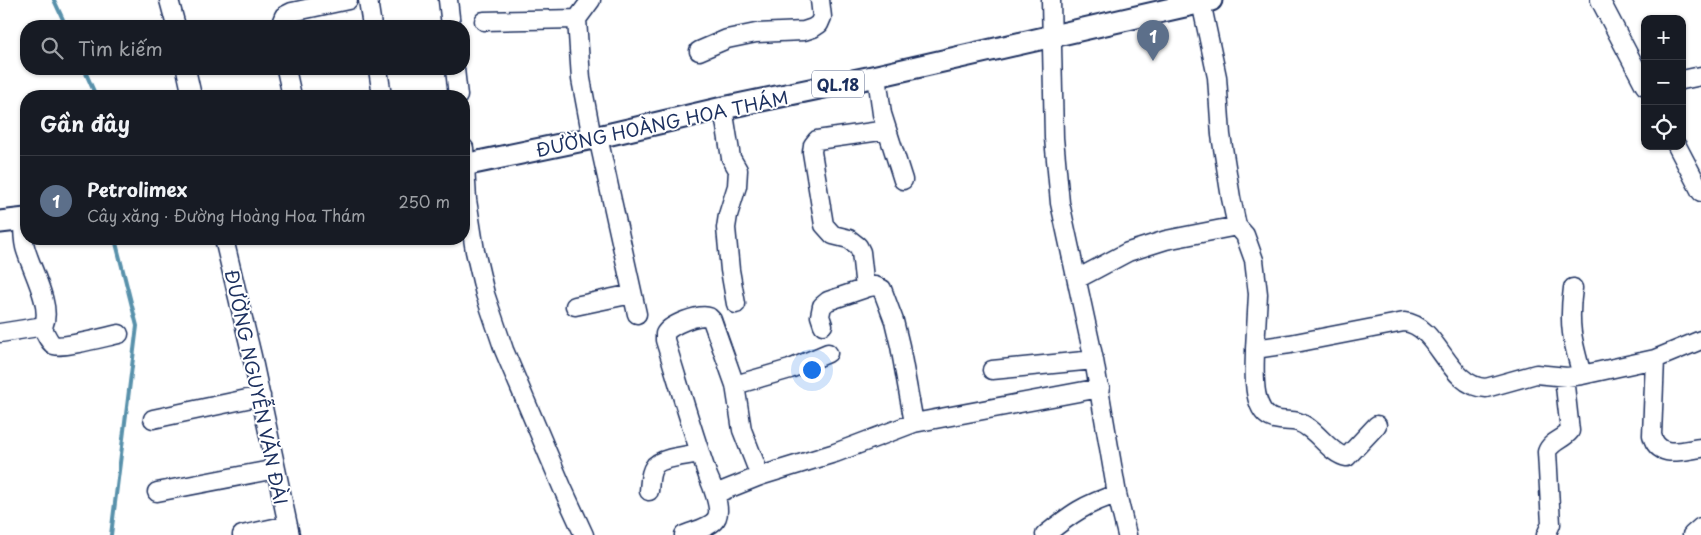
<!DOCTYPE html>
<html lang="vi">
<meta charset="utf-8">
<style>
:root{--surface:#171b24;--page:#242831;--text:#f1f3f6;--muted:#9ea1a6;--line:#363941;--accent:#2563eb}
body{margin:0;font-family:"Playpen Sans",sans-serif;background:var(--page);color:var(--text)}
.controls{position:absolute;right:15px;top:15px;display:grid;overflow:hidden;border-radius:10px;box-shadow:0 1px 4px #0004}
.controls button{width:45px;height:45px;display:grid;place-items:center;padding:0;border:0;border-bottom:1px solid var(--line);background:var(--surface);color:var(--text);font:25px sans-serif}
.you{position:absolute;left:811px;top:369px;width:18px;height:18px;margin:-12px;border:4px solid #fff;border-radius:50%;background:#1a73e8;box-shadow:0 0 0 8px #1a73e833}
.badge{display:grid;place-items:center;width:32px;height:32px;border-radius:50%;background:var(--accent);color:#fff;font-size:16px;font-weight:700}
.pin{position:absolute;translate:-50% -41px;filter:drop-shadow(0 1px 2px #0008)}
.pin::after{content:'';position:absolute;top:26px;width:18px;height:15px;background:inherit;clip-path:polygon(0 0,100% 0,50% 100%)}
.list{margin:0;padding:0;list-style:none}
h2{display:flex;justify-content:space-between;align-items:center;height:65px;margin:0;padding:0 20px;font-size:21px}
h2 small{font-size:16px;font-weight:400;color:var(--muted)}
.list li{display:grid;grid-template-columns:32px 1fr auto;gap:15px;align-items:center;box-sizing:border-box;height:90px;padding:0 20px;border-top:1px solid var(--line)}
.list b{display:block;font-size:19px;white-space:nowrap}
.list p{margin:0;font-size:16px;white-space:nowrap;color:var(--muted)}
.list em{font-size:16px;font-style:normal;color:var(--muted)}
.icon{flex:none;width:28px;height:28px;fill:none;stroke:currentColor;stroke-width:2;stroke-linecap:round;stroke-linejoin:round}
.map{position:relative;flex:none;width:1701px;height:535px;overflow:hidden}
.search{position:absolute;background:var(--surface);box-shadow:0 1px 4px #0004;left:20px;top:20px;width:450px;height:55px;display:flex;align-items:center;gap:12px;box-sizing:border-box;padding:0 18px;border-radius:20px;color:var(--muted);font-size:19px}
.panel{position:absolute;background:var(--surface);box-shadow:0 1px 4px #0004;left:20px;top:90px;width:450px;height:155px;border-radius:20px}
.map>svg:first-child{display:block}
</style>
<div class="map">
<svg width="1701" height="535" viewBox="0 0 1701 535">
<rect width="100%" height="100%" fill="#fff"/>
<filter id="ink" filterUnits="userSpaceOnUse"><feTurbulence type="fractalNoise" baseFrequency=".02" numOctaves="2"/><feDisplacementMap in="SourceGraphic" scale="10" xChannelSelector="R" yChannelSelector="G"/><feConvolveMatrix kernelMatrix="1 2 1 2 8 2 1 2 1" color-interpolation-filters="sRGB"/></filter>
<g filter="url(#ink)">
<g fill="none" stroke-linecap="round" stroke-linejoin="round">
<path stroke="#5991ab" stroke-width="4" d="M 54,0 L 66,26
M 84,69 L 96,96
M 111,535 L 137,326 L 115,239"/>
<defs>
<path id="minor" d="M 169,0 L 176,26
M 368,0 L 372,26
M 448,0 L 451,26
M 591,0 L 577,19 L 581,79 L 592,138
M 1051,0 L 1054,138 L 1060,203 L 1094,360 L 1117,494 L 1127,535
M 1600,0 L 1645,86
M 1201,2 L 1217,77 L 1221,135 L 1231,198 L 1237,226 L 1245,235 L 1254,260 L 1258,294 L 1255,349 L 1290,344 L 1404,322 C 1439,325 1447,387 1486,388 L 1536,374 L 1567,377 L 1582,375 L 1655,359 L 1701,340
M 484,21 L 577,19
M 280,26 L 284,16 L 292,12 L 348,0
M 699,51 L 727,39 L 756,33 L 804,31 L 813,28 L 819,24 L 822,17 L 820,0
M 186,69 L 192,96
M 286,69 L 292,96
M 378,69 L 382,96
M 455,69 L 458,96
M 877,76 L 882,114 L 903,180
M 1682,80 L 1701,76
M 723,108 L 731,158 L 738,170 L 737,186 L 728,215 L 726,228 L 730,270 L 736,304
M 598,137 L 637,314
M 1677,146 L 1701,192
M 464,148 L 467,200 L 475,251 L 485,294 L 504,350 L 562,487 L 584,535
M 224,239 L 252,356 L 290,535
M 1077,279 L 1128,252 L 1166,240 L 1237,226
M 865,288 L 861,252 L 858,246 L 849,239 L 833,235 L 824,225 L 812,152 L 813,145 L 817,140 L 887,130
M 1573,288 C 1568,324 1572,340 1582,375
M 575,306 L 632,294
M 823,325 L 820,316 L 822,306 L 828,301 L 869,287 L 875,286 L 882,289 L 894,321 L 900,346 L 914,423
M 41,326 C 45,331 48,342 54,345 C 60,349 109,336 119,334
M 0,333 L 38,327 L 44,324 C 52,305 30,267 25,247 C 23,239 23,229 23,220
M 1255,349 C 1255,368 1250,412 1274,419 C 1290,423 1295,417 1310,429 C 1321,437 1333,455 1347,457 L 1377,425
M 1655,359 L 1652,435 C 1658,460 1683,450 1701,448
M 992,370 L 1094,360
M 735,385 L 790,369 L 828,353
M 153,419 L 261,396
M 649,491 C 650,484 649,474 654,467 C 659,458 689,455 700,453
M 157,492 L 276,469
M 715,494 L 760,476 L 835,453 L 914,423 L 1100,388
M 242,535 L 288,525
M 684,535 C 693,531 713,527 717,517 C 721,508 712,485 708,476 C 692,431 679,385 665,340 L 665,334 C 669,325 700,313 709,317 L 712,320 L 735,385 L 742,430 L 760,476
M 1045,535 C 1071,514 1085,504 1117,494
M 1546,535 L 1551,524 L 1547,452 C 1551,441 1563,440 1570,431 L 1564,377
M 1692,535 L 1701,527"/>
<path id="major" d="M 464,165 L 598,137 L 723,108 L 877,76 L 1211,0
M 0,222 L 26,219"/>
</defs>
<use href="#minor" stroke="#1b2f5e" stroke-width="21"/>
<use href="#major" stroke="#1b2f5e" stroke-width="25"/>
<use href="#minor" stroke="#fff" stroke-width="18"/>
<use href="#major" stroke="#fff" stroke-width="21"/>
</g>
</g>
<g text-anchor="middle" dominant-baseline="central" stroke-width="4" stroke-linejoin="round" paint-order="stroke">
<rect fill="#fff" stroke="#5f6d8e" stroke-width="1" x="812" y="70.5" width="52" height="27" rx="4"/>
<g font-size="16" font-weight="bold" fill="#1b2f5e">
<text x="838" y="84">QL.18</text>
</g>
<g font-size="18" fill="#1b2f5e" stroke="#fff">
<text transform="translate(662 123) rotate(-12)">ĐƯỜNG HOÀNG HOA THÁM</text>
<text transform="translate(257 387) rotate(78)">ĐƯỜNG NGUYỄN VĂN ĐÀI</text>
</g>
</g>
</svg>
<div class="controls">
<button>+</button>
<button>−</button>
<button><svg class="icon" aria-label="locate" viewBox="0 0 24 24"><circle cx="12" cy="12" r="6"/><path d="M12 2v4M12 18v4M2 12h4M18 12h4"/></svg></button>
</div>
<div class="you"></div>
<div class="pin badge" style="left:1153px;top:61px;background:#5c6f8a">1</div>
<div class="search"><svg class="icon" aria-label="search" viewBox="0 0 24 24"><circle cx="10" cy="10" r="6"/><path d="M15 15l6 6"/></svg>Tìm kiếm</div>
<section class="panel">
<h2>Gần đây<small></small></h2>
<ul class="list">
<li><span class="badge" style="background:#5c6f8a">1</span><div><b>Petrolimex</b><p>Cây xăng · Đường Hoàng Hoa Thám</p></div><em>250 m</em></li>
</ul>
</section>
</div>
